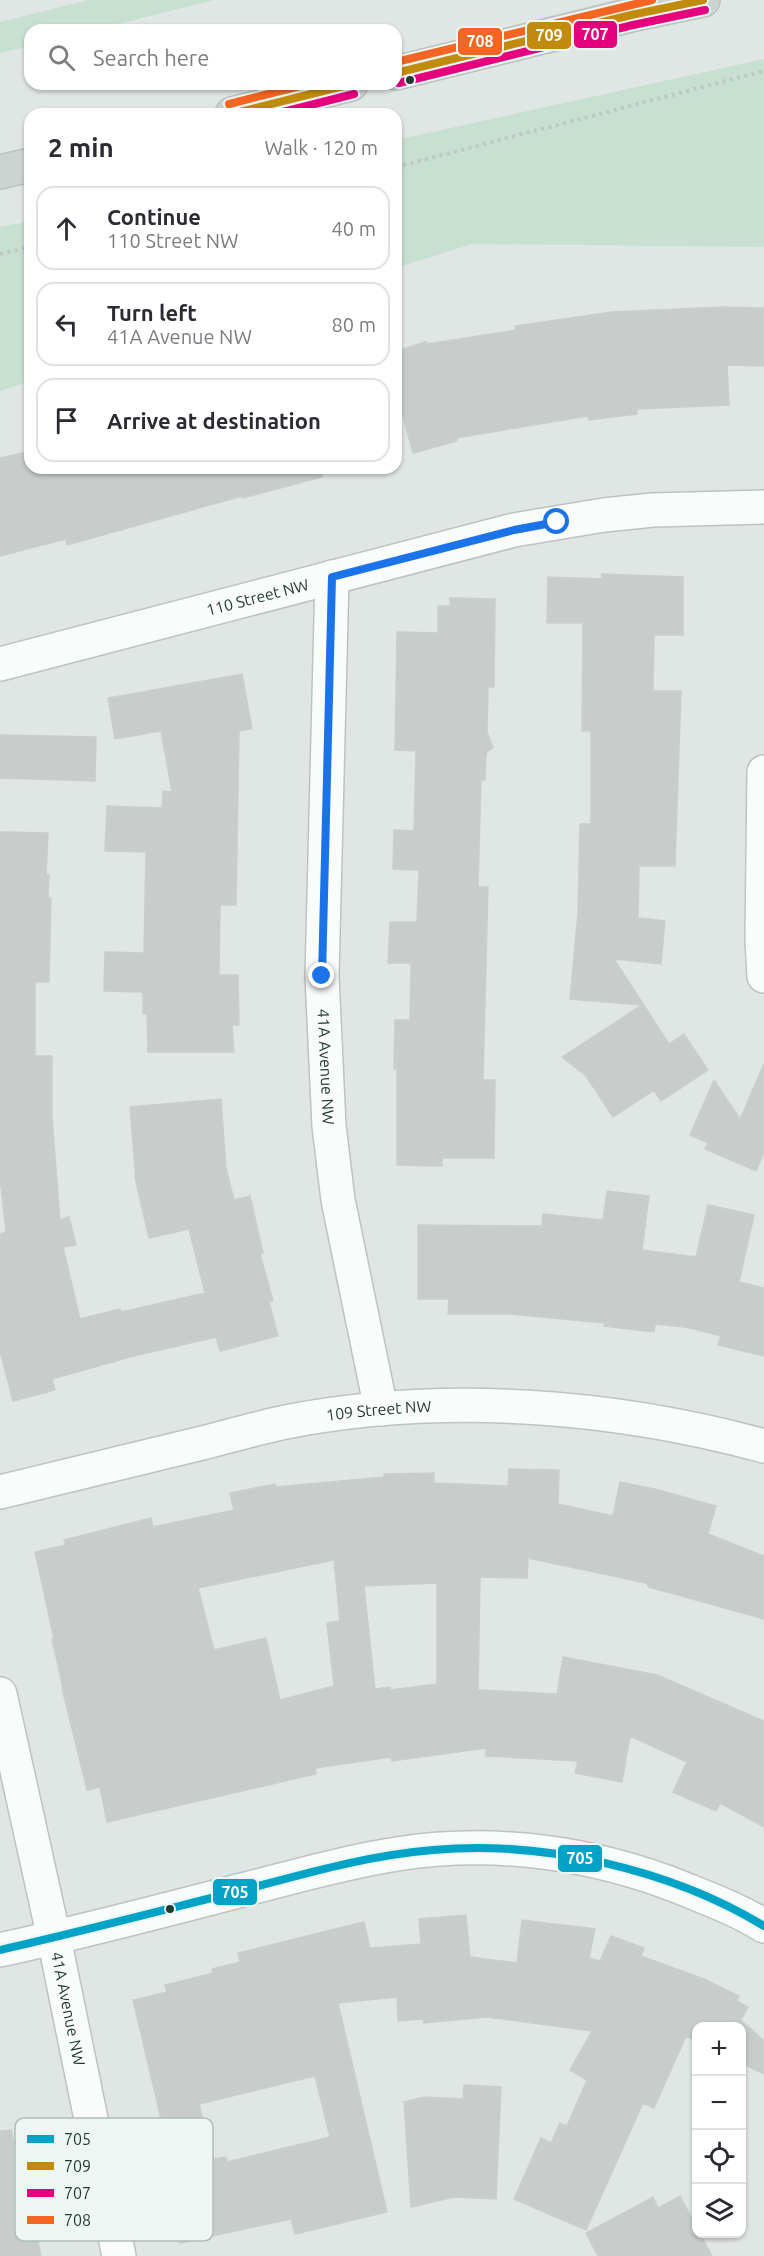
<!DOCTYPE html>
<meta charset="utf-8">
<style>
:root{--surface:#fff;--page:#f7f7f7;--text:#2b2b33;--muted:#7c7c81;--line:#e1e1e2}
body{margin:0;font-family:Ubuntu,sans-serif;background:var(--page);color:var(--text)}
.controls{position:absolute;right:18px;bottom:18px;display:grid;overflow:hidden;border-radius:12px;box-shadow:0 2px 4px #0004}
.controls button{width:54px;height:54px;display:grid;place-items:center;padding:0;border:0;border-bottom:2px solid var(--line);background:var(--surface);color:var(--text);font:30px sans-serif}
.stop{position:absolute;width:18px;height:18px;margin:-14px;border:4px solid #1a73e8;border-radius:50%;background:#fff}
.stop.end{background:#1a73e8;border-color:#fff;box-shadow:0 2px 6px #0008}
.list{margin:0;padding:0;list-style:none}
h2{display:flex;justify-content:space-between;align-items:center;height:78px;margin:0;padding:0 24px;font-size:26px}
h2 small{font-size:20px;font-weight:400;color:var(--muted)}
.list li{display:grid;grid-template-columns:39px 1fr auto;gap:18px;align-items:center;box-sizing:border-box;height:84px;margin:0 12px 12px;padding:0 12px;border:2px solid var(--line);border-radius:18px}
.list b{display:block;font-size:22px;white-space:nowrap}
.list p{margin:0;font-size:20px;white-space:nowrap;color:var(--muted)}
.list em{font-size:20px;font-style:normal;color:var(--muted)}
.icon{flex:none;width:33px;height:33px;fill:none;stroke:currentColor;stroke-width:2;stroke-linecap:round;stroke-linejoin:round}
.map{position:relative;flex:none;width:764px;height:2256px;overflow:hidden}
.search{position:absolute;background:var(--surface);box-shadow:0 2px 4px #0004;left:24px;top:24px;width:378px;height:66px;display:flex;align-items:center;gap:15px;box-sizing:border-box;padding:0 21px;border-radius:18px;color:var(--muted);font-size:22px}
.panel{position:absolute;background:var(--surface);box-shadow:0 2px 4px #0004;left:24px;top:108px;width:378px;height:366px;border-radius:18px}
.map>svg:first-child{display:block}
</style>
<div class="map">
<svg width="764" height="2256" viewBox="0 0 764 2256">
<rect width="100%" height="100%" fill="#e0e6e4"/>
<path fill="#c8e0d1" d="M 88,0 L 215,0 L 93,30 L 30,30 L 30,46 L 0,53 L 0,22 Z
M 764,59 L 764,247 L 472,244 L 396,268 L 396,140 Z
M 30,221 L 30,381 L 0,391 L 0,227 Z"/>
<path fill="#c8cdcb" stroke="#c9cfcd" stroke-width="1.5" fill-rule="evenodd" d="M 724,307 L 764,308 L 764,366 L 727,365 L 729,405 L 637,409 L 637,414 L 589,420 L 588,416 L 456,438 L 457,441 L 413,453 L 401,409 L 396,410 L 396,351 L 426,342 L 427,344 L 516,330 L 515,326 L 612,312 Z
M 30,451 L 30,468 L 321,468 L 322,477 L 243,498 L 242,496 L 67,545 L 66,539 L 0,556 L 0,458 Z
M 602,574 L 683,577 L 683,635 L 654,635 L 653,691 L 681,691 L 675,866 L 639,866 L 638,918 L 665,921 L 661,964 L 614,959 L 669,1044 L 684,1034 L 708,1070 L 661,1101 L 654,1090 L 613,1117 L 586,1076 L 562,1057 L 642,1005 L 570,999 L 578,913 L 580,824 L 591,824 L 591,731 L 582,731 L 583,623 L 547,623 L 548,577 L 602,579 Z
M 450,598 L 495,599 L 494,687 L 488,687 L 487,732 L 493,747 L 486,753 L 485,780 L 481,780 L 478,887 L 488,887 L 483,1080 L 495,1080 L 494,1158 L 442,1158 L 442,1166 L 397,1165 L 397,1069 L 394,1069 L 395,1020 L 410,1020 L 411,963 L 388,963 L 390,922 L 417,922 L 419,870 L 393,869 L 394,830 L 414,831 L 416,751 L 395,750 L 397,632 L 438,633 L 438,606 L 450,606 Z
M 242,674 L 252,729 L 239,731 L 236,905 L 220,905 L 219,975 L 238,975 L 239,1025 L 232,1025 L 234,1052 L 148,1052 L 147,1014 L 143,1014 L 143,992 L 104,991 L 105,952 L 144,953 L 146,852 L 105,851 L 107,806 L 162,808 L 163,791 L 172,792 L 161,731 L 115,739 L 108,698 Z
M 0,735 L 96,737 L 95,781 L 0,778 Z
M 0,832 L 48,833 L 46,875 L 49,875 L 48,898 L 51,898 L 49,982 L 35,982 L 35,1056 L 52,1056 L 52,1118 L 60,1220 L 69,1217 L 76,1245 L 63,1247 L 80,1319 L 120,1309 L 121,1312 L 205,1293 L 189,1229 L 149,1238 L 136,1182 L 130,1107 L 221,1099 L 226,1168 L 234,1200 L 250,1196 L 263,1253 L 260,1254 L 273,1301 L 269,1302 L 278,1336 L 220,1351 L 216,1337 L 130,1357 L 52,1379 L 55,1390 L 13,1401 L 0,1351 L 0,1234 L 6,1232 L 0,1177 Z
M 764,1064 L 764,1152 L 756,1171 L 705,1149 L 708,1143 L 690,1135 L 714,1080 L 740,1119 Z
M 607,1191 L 649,1196 L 642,1250 L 696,1257 L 708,1205 L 754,1215 L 739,1282 L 764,1288 L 764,1356 L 718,1345 L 721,1336 L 685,1327 L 655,1324 L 654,1332 L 604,1326 L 605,1323 L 510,1314 L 448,1314 L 449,1299 L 418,1299 L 418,1225 L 542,1226 L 543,1214 L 603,1220 Z
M 509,1469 L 559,1470 L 558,1504 L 613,1516 L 620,1482 L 659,1490 L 716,1506 L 708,1534 L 764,1556 L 764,1619 L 649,1587 L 646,1583 L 528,1558 L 527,1578 L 480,1577 L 478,1690 L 557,1694 L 563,1657 L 657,1675 L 764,1721 L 764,1827 L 720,1803 L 716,1811 L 673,1792 L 687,1762 L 630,1736 L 622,1782 L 575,1773 L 578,1761 L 486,1756 L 486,1748 L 392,1761 L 391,1757 L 315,1768 L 316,1774 L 107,1822 L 100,1787 L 87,1790 L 62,1688 L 63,1688 L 52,1639 L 54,1639 L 35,1552 L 66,1545 L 64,1540 L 151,1518 L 153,1527 L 234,1510 L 230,1493 L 275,1484 L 276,1487 L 384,1477 L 384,1474 L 434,1473 L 434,1483 L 508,1486 ZM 334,1560 L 340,1621 L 327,1623 L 334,1686 L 280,1700 L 266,1638 L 214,1650 L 198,1588 ZM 437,1583 L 437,1684 L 390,1690 L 390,1687 L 375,1689 L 364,1586 Z
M 466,1915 L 470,1957 L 517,1963 L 522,1920 L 595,1929 L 589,1958 L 600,1961 L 611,1936 L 644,1948 L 641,1956 L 704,1979 L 739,1996 L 737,2001 L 748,2007 L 741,2020 L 764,2041 L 764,2074 L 741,2063 L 741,2026 L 696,2026 L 696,2041 L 686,2036 L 654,2108 L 643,2103 L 586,2230 L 514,2199 L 541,2138 L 551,2143 L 560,2123 L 567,2126 L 587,2080 L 570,2070 L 592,2031 L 487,2017 L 424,2023 L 423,2019 L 398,2021 L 397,1997 L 338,2003 L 387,2212 L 295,2234 L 291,2219 L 180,2243 L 169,2193 L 178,2191 L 133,2000 L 167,1992 L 165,1985 L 213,1973 L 212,1969 L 240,1962 L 238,1953 L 364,1922 L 370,1948 L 421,1944 L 419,1919 ZM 315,2076 L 330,2137 L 227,2162 L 226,2157 L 213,2159 L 199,2104 Z
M 464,2085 L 501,2087 L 496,2199 L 454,2197 L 411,2207 L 404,2102 L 425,2097 L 463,2099 Z
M 11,2130 L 32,2211 L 41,2256 L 0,2256 L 0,2131 Z
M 680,2196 L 696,2227 L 696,2234 L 700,2234 L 712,2256 L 598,2256 L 586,2233 L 653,2197 L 658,2208 Z"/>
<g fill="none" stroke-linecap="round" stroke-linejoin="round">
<defs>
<g id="minor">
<path id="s1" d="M 332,577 L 322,976 L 329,1126 L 338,1200 L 381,1409"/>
<path id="s2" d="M 0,664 L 514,530 L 604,515 L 653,510 L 764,507"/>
<path d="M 764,772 L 762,940 L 764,976"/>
<path id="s3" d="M 0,1492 C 65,1476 130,1460 194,1445 C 227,1437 259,1427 291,1421 C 445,1392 614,1405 764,1446"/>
<path id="s4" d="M 0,1694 L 54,1938 L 119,2256"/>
<path d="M 0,1950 C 81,1932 162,1911 242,1890 C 294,1877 345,1862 397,1854 C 493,1839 592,1852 682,1888 C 709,1899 739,1910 764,1926"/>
</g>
<path id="major" d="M 396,73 L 631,15 L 703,0
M 232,114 L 351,84
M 0,172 L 30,165"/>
</defs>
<use href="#minor" stroke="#bdc3c1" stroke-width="36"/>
<use href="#major" stroke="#bac3c1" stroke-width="36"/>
<path stroke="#bfc7c5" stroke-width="4" stroke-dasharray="3 4.5" stroke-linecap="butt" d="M 396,167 L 764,71
M 0,254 L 30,247"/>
<use href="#minor" stroke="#fafbfb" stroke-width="33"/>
<use href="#major" stroke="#ccd4d2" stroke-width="33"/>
<defs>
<path id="bus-1" d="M 0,1950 C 84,1931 167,1909 251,1888 C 311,1872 371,1855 433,1850 C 542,1840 670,1869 764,1926"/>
<path id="bus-2" d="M 396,73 L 631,15 L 703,0
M 232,114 L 351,84"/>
<path id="bus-3" d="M 399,83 L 633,25 L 705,10
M 275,114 L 354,94"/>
<path id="bus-4" d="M 396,62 L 652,0
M 229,104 L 308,84"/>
</defs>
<use href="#bus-1" stroke="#edf6f2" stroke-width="12"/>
<use href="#bus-2" stroke="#edf6f2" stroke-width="12"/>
<use href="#bus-3" stroke="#edf6f2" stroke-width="12"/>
<use href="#bus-4" stroke="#edf6f2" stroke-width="12"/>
<use href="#bus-1" stroke="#02a3c6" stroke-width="8"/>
<use href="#bus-2" stroke="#c18b0d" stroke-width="8"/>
<use href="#bus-3" stroke="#e5007d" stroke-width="8"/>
<use href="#bus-4" stroke="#f26522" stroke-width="8"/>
</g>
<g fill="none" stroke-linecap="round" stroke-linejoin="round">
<path stroke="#1a73e8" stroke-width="8" d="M 322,976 L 332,577 L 514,530 L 557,522"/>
</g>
<g fill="#1f3933" stroke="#edf6f2" stroke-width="2">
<circle cx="410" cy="80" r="5"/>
<circle cx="170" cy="1909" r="5"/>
</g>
<g text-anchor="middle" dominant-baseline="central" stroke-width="4.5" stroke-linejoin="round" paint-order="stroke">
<g font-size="16" fill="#1f3933" stroke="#edf6f2">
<text stroke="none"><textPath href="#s2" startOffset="266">110 Street NW</textPath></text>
<text stroke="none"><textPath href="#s1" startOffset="490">41A Avenue NW</textPath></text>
<text stroke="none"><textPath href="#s3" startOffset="388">109 Street NW</textPath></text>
<text stroke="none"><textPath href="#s4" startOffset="322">41A Avenue NW</textPath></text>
</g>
</g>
<rect x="15" y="2118" width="198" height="123" rx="9" fill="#edf6f2" stroke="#afbdb9" stroke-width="1.5"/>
<rect x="27" y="2135" width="27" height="8" fill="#02a3c6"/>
<rect x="27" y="2162" width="27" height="8" fill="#c18b0d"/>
<rect x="27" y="2189" width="27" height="8" fill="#e5007d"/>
<rect x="27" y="2216" width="27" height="8" fill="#f26522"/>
<g font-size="16" fill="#1f3933">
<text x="64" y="2145">705</text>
<text x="64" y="2172">709</text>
<text x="64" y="2199">707</text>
<text x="64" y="2226">708</text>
</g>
<g stroke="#edf6f2" stroke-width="2">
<rect x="573" y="20" width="45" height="29" rx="6" fill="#e5007d"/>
<rect x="526" y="21" width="46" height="29" rx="6" fill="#c18b0d"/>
<rect x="457" y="27" width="46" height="29" rx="6" fill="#f26522"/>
<rect x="557" y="1844" width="46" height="29" rx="6" fill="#02a3c6"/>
<rect x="212" y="1878" width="46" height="28" rx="6" fill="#02a3c6"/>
</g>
<g font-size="16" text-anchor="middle" font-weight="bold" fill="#fff">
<text x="595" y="40">707</text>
<text x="549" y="41">709</text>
<text x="480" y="47">708</text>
<text x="580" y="1864">705</text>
<text x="235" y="1898">705</text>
</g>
</svg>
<div class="controls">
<button>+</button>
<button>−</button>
<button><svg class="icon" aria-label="locate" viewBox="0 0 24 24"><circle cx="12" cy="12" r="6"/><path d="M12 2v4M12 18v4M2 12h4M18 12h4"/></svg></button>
<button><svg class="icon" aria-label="layers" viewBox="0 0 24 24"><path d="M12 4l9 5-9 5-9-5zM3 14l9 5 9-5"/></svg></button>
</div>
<div class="stop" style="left:557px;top:522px"></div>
<div class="stop end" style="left:322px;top:976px"></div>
<div class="search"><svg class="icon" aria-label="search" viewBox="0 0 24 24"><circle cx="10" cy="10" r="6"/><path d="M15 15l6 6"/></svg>Search here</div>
<section class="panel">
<h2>2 min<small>Walk · 120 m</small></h2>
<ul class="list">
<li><svg class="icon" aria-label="ahead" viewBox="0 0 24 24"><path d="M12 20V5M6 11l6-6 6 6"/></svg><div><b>Continue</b><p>110 Street NW</p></div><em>40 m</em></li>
<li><svg class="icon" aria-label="left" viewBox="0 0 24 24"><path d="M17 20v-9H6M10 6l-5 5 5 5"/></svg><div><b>Turn left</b><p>41A Avenue NW</p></div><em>80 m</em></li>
<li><svg class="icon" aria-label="arrive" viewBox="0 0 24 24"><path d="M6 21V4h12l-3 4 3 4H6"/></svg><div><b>Arrive at destination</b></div></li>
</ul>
</section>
</div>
